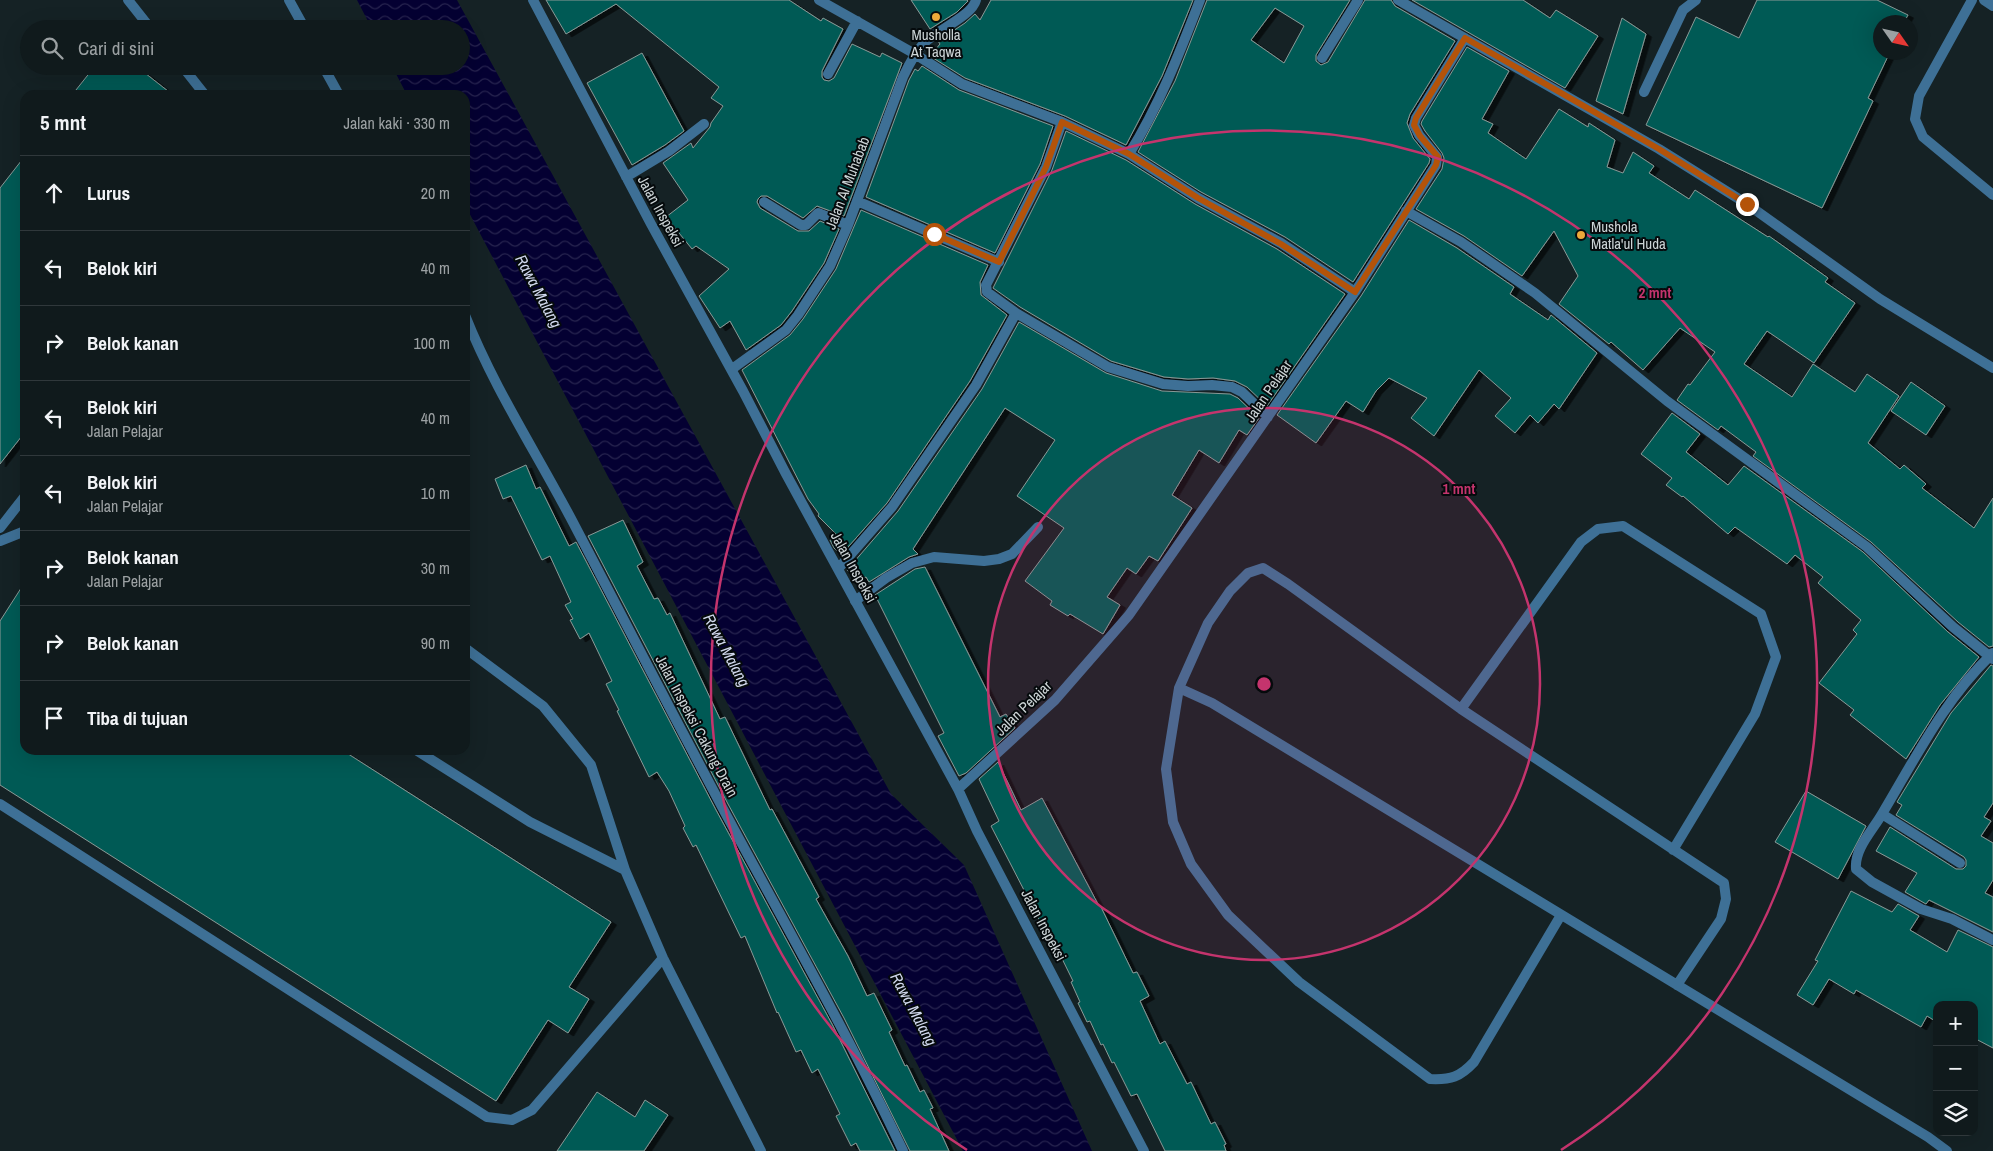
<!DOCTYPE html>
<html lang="id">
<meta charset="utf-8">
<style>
:root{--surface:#101a1c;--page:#192325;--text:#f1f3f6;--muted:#9ca1a3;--line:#30383b}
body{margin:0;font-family:"Archivo Narrow",sans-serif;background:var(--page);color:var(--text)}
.controls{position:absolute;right:15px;bottom:15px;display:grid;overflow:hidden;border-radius:10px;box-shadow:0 5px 20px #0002}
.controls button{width:45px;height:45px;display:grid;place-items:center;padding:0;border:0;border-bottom:1px solid var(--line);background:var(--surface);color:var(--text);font:25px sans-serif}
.compass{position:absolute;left:1873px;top:15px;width:45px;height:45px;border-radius:50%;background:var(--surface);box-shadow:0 5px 20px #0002;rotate:124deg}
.stop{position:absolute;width:15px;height:15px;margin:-11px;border:4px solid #b45309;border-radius:50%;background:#fff}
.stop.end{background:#b45309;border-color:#fff;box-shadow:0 1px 5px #0008}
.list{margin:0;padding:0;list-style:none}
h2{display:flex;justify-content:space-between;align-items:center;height:65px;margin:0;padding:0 20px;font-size:21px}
h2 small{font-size:16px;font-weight:400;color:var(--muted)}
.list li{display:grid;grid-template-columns:32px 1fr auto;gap:15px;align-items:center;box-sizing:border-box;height:75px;padding:0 20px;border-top:1px solid var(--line)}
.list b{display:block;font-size:19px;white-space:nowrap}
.list p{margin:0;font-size:16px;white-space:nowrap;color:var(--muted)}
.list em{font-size:16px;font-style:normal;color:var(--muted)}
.icon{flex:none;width:28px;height:28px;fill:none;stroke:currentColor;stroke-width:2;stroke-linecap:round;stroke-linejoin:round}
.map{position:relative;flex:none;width:1993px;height:1151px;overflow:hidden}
.search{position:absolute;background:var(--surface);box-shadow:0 5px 20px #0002;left:20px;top:20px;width:450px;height:55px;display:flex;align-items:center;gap:12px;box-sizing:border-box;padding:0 18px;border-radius:28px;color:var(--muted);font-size:19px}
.panel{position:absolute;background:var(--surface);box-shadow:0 5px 20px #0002;left:20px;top:90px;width:450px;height:665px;border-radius:15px}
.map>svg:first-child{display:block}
</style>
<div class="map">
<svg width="1993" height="1151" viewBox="0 0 1993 1151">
<defs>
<pattern id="water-waves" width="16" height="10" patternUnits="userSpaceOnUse" patternTransform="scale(1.25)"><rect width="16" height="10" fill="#040032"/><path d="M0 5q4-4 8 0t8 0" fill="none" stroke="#27244f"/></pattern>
<filter id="shadow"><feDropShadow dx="5.5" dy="3" stdDeviation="0" flood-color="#0009"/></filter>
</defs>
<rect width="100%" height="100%" fill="#152225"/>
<path fill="url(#water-waves)" d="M 357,0 L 457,0 L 891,794 L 964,865 L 1092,1151 L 963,1151 L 465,205 L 465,95 L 407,95 L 392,66 L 461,66 L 461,29 L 372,29 Z"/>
<path fill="#055a54" stroke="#889997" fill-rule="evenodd" filter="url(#shadow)" d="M 546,0 L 789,0 L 821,21 L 823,18 L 843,29 L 822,71 L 822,77 L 824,80 L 829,81 L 834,78 L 852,44 L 880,57 L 882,53 L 902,63 L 844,216 L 817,206 L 803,218 L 767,196 L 761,196 L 758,199 L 757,202 L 760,208 L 798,231 L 809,231 L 820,221 L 839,229 L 824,263 L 792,311 L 781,325 L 746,350 L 730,321 L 720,328 L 699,296 L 729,269 L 696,246 L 692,249 L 666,217 L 688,200 L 663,163 L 691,143 L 693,148 L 710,127 L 711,123 L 723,106 L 711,98 L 719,87 L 616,4 L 566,34 Z
M 911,0 L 967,0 L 968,1 L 957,12 L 930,29 Z
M 991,0 L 1193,0 L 1162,76 L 1126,145 L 1065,116 L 965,78 L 930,56 L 940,44 L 938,41 L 965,23 L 975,14 L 980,20 Z
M 1207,0 L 1350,0 L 1316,55 L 1316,61 L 1321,65 L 1328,62 L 1365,0 L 1391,0 L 1395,6 L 1455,41 L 1410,114 L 1407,123 L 1413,138 L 1430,159 L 1429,163 L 1353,282 L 1285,237 L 1201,192 L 1138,152 L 1175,81 ZM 1275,8 L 1304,26 L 1284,63 L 1251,40 Z
M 1412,0 L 1523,0 L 1550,18 L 1556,10 L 1598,36 L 1565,88 Z
M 1757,0 L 1877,0 L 1908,15 L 1904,22 L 1880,22 L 1880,52 L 1890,52 L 1868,98 L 1873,101 L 1822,208 L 1646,125 L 1696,17 L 1739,38 Z
M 1622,18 L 1646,34 L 1623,114 L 1596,101 Z
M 1467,47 L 1509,71 L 1482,119 L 1493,124 L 1488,133 L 1526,159 L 1559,109 L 1588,127 L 1589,123 L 1615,140 L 1607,167 L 1623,173 L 1633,152 L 1654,166 L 1649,173 L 1689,199 L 1695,190 L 1768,237 L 1769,236 L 1828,278 L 1825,282 L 1855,303 L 1814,363 L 1767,331 L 1744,364 L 1792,397 L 1813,364 L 1855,392 L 1867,374 L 1899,396 L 1868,443 L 1900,469 L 1904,465 L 1926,484 L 1922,488 L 1974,528 L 1993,498 L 1993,646 L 1989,647 L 1958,622 L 1871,542 L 1753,456 L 1756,452 L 1721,426 L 1718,430 L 1677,400 L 1688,384 L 1690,385 L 1715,352 L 1680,328 L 1643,370 L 1611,342 L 1609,344 L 1559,304 L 1578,276 L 1554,231 L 1522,276 L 1464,236 L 1416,209 L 1442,169 L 1444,158 L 1442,153 L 1425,131 L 1421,124 L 1422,121 Z
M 642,53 L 684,131 L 665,145 L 632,165 L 587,83 Z
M 95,66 L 136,66 L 173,95 L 72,95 Z
M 922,66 L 959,90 L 1053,126 L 1040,164 L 995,253 L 866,197 L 909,80 L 915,69 L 918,71 Z
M 1066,131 L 1126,160 L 1195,204 L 1277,249 L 1345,294 L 1267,406 L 1247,387 L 1235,381 L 1213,378 L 1188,379 L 1164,377 L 1111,361 L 1020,307 L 993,288 L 1052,170 Z
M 25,156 L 25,432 L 0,464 L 0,188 Z
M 861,210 L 988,265 L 980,282 L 981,295 L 1007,315 L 970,381 L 887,503 L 841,555 L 834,548 L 830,540 L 836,534 L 818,516 L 819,514 L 808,499 L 742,370 L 790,335 L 803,319 L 836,269 Z
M 1409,220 L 1457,248 L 1514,287 L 1510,294 L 1548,320 L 1551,315 L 1597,353 L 1559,409 L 1554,404 L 1538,423 L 1530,415 L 1515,433 L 1495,416 L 1511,398 L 1479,370 L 1434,436 L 1411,418 L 1427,398 L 1389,378 L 1376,391 L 1363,412 L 1346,401 L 1316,443 L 1277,415 L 1361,296 Z
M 1019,322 L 1106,373 L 1162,391 L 1230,394 L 1238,398 L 1259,418 L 1247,435 L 1239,430 L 1219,463 L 1199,450 L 1172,495 L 1192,508 L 1158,561 L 1149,556 L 1136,574 L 1127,568 L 1107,597 L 1120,605 L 1103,634 L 1070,614 L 1068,616 L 1050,605 L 1052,601 L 1025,581 L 1064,528 L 1017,496 L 1055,440 L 1005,408 L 913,549 L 918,554 L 909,557 L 869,582 L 866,577 L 858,580 L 847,570 L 898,511 L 982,389 Z
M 1911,382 L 1945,406 L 1926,435 L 1891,411 Z
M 1672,413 L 1700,434 L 1686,452 L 1728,485 L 1744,466 L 1863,552 L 1948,632 L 1979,657 L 1940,705 L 1906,759 L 1850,715 L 1854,710 L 1819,683 L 1857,634 L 1853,630 L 1861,620 L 1818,583 L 1823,577 L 1795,555 L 1787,564 L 1735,527 L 1728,534 L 1683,496 L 1682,497 L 1666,485 L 1672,478 L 1641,454 Z
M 526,465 L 536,489 L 540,487 L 569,546 L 576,542 L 716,810 L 832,1024 L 895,1151 L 860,1151 L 856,1143 L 851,1146 L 836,1116 L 840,1114 L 818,1069 L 812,1073 L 801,1050 L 796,1052 L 778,1012 L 777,1013 L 745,936 L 741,938 L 696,845 L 693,847 L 683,828 L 685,826 L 669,791 L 657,772 L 649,777 L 617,711 L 619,710 L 606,684 L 612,681 L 589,633 L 580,639 L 570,620 L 573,619 L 565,605 L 571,602 L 550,556 L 542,560 L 511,496 L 503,499 L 495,479 Z
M 623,520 L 643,562 L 637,566 L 654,599 L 658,598 L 667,615 L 670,613 L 720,719 L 725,717 L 770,810 L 772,809 L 810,880 L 819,897 L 816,899 L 848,956 L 867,996 L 874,993 L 892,1030 L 889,1032 L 905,1066 L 907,1065 L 920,1092 L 924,1090 L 933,1108 L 930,1109 L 949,1151 L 910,1151 L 844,1018 L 728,804 L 588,536 Z
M 925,567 L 1000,717 L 1006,714 L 1015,728 L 966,773 L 959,776 L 938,736 L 944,733 L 875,595 L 915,569 Z
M 25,582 L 25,750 L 342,750 L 611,922 L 569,987 L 589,999 L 568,1033 L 548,1020 L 496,1101 L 0,785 L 0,621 Z
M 1991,665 L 1993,666 L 1993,803 L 1984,817 L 1991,821 L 1981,836 L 1993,843 L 1993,880 L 1985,893 L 1993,897 L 1993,932 L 1929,900 L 1926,904 L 1905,892 L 1917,873 L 1876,851 L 1890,827 L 1956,869 L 1963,869 L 1966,866 L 1966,860 L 1964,857 L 1896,815 L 1902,805 L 1897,802 L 1951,713 Z
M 998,762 L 1021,810 L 1042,798 L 1099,906 L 1100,905 L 1133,973 L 1137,972 L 1149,996 L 1140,1001 L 1160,1044 L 1165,1041 L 1187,1084 L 1191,1082 L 1211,1124 L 1215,1122 L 1226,1144 L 1224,1145 L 1226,1151 L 1165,1151 L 1137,1094 L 1131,1096 L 1114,1062 L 1112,1063 L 1103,1044 L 1101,1045 L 1090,1021 L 1087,1022 L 1078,1003 L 1080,1002 L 1071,982 L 1073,981 L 1047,928 L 1044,929 L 991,826 L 999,821 L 979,779 Z
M 1806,791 L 1866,826 L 1838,879 L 1775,842 Z
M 1851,891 L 1892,912 L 1898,904 L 1919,916 L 1910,930 L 1947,952 L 1958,930 L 1993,947 L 1993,1048 L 1974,1038 L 1974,1005 L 1937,1005 L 1937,1022 L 1927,1016 L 1921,1027 L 1856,990 L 1854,994 L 1829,979 L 1813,1005 L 1797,995 L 1818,961 L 1815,960 Z
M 597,1092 L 635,1117 L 645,1100 L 668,1115 L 644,1151 L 557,1151 Z"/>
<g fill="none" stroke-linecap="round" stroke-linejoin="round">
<path stroke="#3e7096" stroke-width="10" d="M 128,0 L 151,29
M 1972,0 L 1919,96 L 1915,119 L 1923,137 L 1993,195
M 1984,0 L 1993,6
M 182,66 L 205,95
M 1644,92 L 1683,10 L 1696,0
M 0,528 L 25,496
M 0,541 L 25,531
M 855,601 L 886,578 L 912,563 L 934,557 L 984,561 L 999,559 L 1012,554 L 1038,527
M 465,648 L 543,706 L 591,765 L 625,870 L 663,958 L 761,1151
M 1179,688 L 1212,703 L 1928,1137 L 1947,1151
M 1461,709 L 1581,542 L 1598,529 L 1623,526 L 1761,614 L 1776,657 L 1755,714 L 1673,850
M 416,750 L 530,822 L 625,870
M 0,804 L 487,1117 L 512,1120 L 532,1110 L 663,958
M 1561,915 L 1474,1062 C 1460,1077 1451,1080 1430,1079 L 1299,982 L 1228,915 L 1191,864 L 1173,822 L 1166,769 L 1179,688 L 1208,623 L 1230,591 L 1248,573 L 1263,568 L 1288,584 L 1461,709 L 1724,883 L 1726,899 L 1721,919 L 1677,985"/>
<path stroke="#3e7096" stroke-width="10" d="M 289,0 L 305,29
M 533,0 L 651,224 L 743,391 L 786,474 L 958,789 L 977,831 L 1144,1151
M 819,0 L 915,54 L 962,84 L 1062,122 L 1129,154 L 1198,198 L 1281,243 L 1355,292
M 1398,0 L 1659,149 L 1747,204 L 1880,299 L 1993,368
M 1322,58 L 1358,0
M 323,66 L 339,95
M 828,74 L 857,21
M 1129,154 C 1159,106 1180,52 1200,0
M 626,177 L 669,151 L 704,124
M 857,201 L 999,262
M 764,202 L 801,225 L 806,225 L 818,213 L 848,225
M 1406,211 L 1461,242 L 1535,293 L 1667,401 L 1867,547 L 1953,627 L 1993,659
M 1016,313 L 1108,367 L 1163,384 L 1188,386 L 1212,385 L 1232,387 L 1242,392 L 1268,417
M 465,315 C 495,391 540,458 577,530 C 625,622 673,715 722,807 C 783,921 848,1034 903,1151
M 732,369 L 786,330 L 798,315 L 830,266 L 848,225 L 903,77 C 909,64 915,53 924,43 C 937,30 972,16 976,0
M 838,569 L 892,507 L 976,385 L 1016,313 L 987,292 L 986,285 L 1046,167 L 1062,122
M 1993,653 C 1945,698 1915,759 1882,814 C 1873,830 1854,849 1856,869 L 1872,882 L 1921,909 L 1952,919 L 1993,940
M 958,789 L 1055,700 L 1129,615 L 1355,292 L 1436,165 L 1437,157 L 1419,135 L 1414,125 L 1416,118 L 1465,38
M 1882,814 L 1960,863"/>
</g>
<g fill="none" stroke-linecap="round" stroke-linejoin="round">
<path stroke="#b45309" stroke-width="6" d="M 934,234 L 999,262 L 1046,167 L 1062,122 L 1129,154 L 1198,198 L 1281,244 L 1355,292 L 1436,165 L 1438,157 L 1420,136 L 1414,125 L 1416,118 L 1465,38 L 1659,149 L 1747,204"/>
</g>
<circle cx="1264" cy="684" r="276" fill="#c4346d" fill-opacity=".12"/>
<g fill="none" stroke="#c4346d" stroke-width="2.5">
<circle cx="1264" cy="684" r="276"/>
<path d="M967 1150A553 553 0 1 1 1561 1150"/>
</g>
<g fill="#eca93a" stroke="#050a0c" stroke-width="2">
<circle cx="936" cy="17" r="5"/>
<circle cx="1581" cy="235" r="5"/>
</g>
<g text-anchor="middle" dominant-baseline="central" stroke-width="4" stroke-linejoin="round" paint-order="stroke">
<g font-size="15" fill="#ccd4d6" stroke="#050a0c">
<text x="936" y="34">Musholla<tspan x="936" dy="17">At Taqwa</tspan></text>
<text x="1591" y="226" text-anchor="start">Mushola<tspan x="1591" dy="17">Matla'ul Huda</tspan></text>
</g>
<g font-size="15" fill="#ccd4d6" stroke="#050a0c">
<text transform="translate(847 183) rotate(-69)">Jalan Al Muhabab</text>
<text transform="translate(661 211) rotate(61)">Jalan Inspeksi</text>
<text transform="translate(1268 391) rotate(-56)">Jalan Pelajar</text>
<text transform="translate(854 567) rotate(61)">Jalan Inspeksi</text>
<text transform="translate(1023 708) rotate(-44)">Jalan Pelajar</text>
<text transform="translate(697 726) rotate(62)">Jalan Inspeksi Cakung Drain</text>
<text transform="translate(1044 925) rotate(62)">Jalan Inspeksi</text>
</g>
<g font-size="16" font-style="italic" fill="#d2d9ee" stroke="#050a0c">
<text transform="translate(539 291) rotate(62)">Rawa Malang</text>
<text transform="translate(727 650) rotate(62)">Rawa Malang</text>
<text transform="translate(914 1009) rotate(62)">Rawa Malang</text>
</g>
</g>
<circle cx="1264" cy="684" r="8" fill="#c4346d" stroke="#050a0c" stroke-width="2.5"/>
<g font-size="15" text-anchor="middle" font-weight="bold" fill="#c4346d" stroke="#050a0c" stroke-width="4" stroke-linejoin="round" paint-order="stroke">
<text x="1655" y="298">2 mnt</text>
<text x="1459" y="494">1 mnt</text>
</g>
</svg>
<div class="controls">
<button>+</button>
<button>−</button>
<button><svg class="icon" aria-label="layers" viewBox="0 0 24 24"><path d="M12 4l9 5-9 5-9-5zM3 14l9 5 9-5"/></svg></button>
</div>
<svg class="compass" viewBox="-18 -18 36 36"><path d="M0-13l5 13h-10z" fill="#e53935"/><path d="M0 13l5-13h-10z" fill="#9ca1a3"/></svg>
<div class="stop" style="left:934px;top:234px"></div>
<div class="stop end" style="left:1747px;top:204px"></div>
<div class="search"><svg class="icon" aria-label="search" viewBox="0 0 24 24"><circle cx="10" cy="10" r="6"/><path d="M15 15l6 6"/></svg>Cari di sini</div>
<section class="panel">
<h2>5 mnt<small>Jalan kaki · 330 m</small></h2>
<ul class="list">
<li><svg class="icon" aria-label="ahead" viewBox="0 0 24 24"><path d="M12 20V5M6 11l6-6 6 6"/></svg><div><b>Lurus</b></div><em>20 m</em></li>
<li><svg class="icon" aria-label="left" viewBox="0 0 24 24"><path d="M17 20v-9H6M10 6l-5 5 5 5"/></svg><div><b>Belok kiri</b></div><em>40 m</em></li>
<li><svg class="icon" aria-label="right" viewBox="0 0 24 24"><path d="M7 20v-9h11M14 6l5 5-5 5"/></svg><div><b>Belok kanan</b></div><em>100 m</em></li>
<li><svg class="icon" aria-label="left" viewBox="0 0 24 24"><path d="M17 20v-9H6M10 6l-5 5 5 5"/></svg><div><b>Belok kiri</b><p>Jalan Pelajar</p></div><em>40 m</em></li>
<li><svg class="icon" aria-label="left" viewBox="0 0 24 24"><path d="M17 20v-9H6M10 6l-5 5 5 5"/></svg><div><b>Belok kiri</b><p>Jalan Pelajar</p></div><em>10 m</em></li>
<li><svg class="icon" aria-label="right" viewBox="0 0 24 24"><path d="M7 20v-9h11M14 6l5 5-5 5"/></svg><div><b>Belok kanan</b><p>Jalan Pelajar</p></div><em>30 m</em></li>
<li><svg class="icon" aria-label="right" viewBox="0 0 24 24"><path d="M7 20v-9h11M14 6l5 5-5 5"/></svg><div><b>Belok kanan</b></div><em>90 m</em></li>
<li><svg class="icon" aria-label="arrive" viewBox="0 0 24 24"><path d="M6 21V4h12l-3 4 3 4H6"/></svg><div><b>Tiba di tujuan</b></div></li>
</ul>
</section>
</div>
